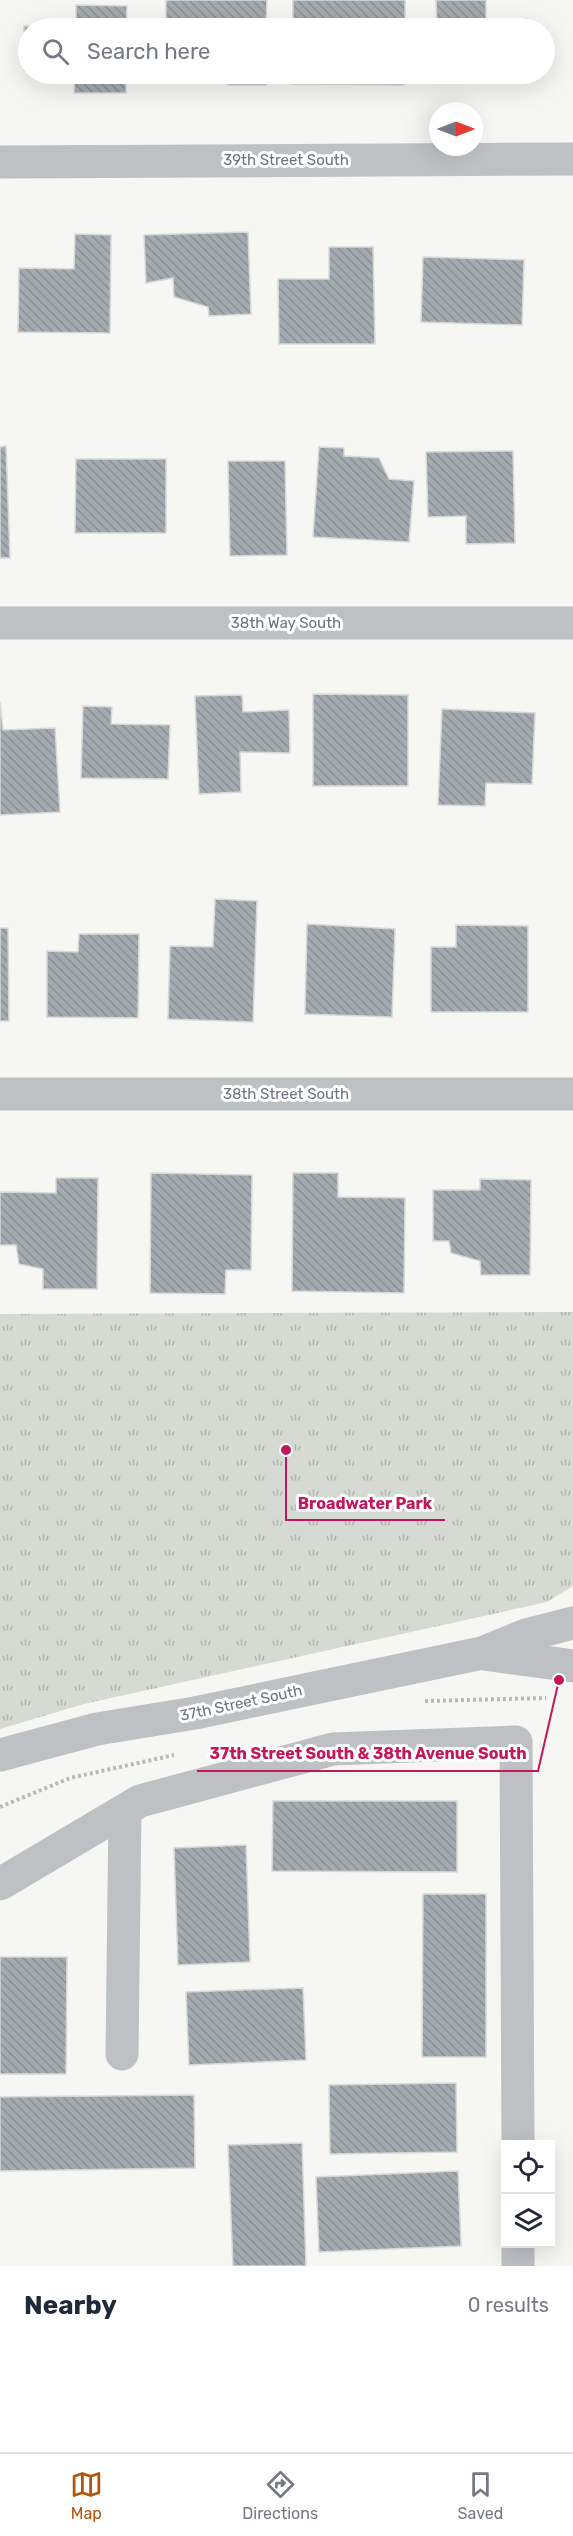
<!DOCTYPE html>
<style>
:root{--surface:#fff;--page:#f6f6f7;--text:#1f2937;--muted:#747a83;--line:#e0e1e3;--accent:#b45309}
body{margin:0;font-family:Rubik,sans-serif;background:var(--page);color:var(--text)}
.controls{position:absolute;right:18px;bottom:18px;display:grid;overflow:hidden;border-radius:0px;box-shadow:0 6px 24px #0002}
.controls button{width:54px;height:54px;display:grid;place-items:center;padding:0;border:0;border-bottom:2px solid var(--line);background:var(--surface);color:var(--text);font:30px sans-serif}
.compass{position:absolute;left:429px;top:102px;width:54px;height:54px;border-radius:50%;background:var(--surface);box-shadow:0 6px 24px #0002;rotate:90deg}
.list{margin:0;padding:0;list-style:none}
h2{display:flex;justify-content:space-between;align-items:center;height:78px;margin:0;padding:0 24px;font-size:26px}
h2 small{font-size:20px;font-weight:400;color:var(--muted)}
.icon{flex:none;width:33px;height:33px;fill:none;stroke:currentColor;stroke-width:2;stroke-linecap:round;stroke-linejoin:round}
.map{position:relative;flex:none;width:573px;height:2266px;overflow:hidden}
.search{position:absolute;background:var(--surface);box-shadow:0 6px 24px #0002;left:18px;right:18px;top:18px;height:66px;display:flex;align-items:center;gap:15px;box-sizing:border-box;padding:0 21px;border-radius:33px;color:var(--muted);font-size:22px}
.sheet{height:186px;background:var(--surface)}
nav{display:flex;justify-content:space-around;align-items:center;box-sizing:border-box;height:84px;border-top:2px solid var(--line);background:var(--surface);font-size:16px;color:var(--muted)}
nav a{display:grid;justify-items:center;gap:3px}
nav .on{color:var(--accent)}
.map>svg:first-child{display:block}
</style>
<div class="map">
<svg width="573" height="2266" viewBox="0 0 573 2266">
<defs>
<pattern id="grass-tufts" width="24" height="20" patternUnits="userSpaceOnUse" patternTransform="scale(1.5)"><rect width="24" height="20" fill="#d5dad3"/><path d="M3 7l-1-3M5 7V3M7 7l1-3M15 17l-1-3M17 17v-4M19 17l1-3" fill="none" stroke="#b1b5b0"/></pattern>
<pattern id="building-back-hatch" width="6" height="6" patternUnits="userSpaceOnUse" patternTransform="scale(1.5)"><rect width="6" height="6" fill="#a4abb0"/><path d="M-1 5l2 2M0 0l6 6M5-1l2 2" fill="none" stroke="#8a9094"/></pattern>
</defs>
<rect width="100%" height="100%" fill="#f6f6f3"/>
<path fill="url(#grass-tufts)" d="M 573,1312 L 573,1586 L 547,1602 L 84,1704 L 0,1729 L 0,1314 Z"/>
<path fill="url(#building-back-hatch)" stroke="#d7d7d6" stroke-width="1.5" d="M 166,0 L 267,0 L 266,28 L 166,28 Z
M 293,0 L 405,0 L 405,28 L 293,28 Z
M 436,0 L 486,0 L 486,19 L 528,19 L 528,28 L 437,28 Z
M 76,5 L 127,6 L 126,28 L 28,28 L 28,70 L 24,70 L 24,26 L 76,27 Z
M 75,74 L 126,74 L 126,93 L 74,93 Z
M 227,74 L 266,74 L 266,85 L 228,85 Z
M 292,74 L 404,74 L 404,85 L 292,84 Z
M 248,232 L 251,314 L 209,316 L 208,307 L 174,297 L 173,278 L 146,283 L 144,235 Z
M 75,234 L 111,235 L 110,333 L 18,332 L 19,268 L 74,269 Z
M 329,247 L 373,247 L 375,344 L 279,344 L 278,279 L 329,279 Z
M 423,257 L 524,260 L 522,325 L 421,322 Z
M 6,446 L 10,558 L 0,558 L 0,447 Z
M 319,447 L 344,448 L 344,456 L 379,458 L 389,479 L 414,481 L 409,542 L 313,537 Z
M 513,451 L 515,543 L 466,544 L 466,516 L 428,517 L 426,452 Z
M 76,459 L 166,459 L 166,533 L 75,533 Z
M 228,461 L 285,461 L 287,555 L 230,556 Z
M 313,694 L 408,695 L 408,786 L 313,786 Z
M 242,695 L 243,712 L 289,710 L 290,753 L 240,752 L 241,792 L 199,794 L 195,696 Z
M 0,702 L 3,730 L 55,728 L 60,812 L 0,815 Z
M 83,706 L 112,707 L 111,724 L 170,725 L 168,779 L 81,778 Z
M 442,709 L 535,713 L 532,784 L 486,783 L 485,806 L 438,805 Z
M 215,899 L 257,901 L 253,1022 L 168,1019 L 170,946 L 213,947 Z
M 307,924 L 395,929 L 392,1017 L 305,1014 Z
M 456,925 L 528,926 L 528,1012 L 431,1012 L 431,947 L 456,947 Z
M 0,928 L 8,928 L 9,1021 L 0,1021 Z
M 79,934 L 139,934 L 138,1018 L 47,1017 L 47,951 L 78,952 Z
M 151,1173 L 252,1175 L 251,1270 L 226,1270 L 225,1294 L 150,1293 Z
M 293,1173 L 338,1173 L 338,1197 L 405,1198 L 404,1293 L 292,1291 Z
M 56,1178 L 98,1178 L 97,1289 L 43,1289 L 43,1269 L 19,1264 L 16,1245 L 0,1245 L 0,1192 L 56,1193 Z
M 480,1179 L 531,1180 L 530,1275 L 481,1275 L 480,1261 L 451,1253 L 449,1241 L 433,1241 L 433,1190 L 480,1190 Z
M 273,1801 L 457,1801 L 457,1872 L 272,1871 Z
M 246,1845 L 250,1962 L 178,1965 L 174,1848 Z
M 423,1894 L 486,1894 L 486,2057 L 422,2057 Z
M 0,1957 L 67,1957 L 66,2074 L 0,2074 Z
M 303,1988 L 306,2060 L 189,2065 L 186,1992 Z
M 456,2083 L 457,2152 L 330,2154 L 329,2085 Z
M 194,2095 L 195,2168 L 0,2171 L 0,2097 Z
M 302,2143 L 306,2266 L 233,2266 L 228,2145 Z
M 458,2171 L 461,2246 L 319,2252 L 316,2177 Z"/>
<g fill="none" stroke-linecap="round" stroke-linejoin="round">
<path stroke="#b7babc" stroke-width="4" stroke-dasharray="3 3" stroke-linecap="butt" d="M 425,1701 L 546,1698
M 0,1807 L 70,1778 L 174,1755"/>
<path stroke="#bdc1c4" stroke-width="33" d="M 0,162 L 573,159
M 0,623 L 573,623
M 0,1094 L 573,1094
M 0,1884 L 140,1801 L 333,1749 L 516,1742 L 518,2144
M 122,2054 L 125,1810
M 518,2244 L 518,2266"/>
<path stroke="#bdc1c4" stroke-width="33" d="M 484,1654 L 573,1666
M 0,1755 L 97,1729 L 195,1713 L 482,1653 L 526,1635 L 573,1623"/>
</g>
<g text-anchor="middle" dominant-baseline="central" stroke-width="6" stroke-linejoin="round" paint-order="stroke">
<g font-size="15" fill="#697580" stroke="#fff">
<text x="286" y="160">39th Street South</text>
<text x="286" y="623">38th Way South</text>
<text x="286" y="1094">38th Street South</text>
<text transform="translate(241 1703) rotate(-12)">37th Street South</text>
</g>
</g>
<path fill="none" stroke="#c2185b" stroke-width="2" d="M286 1450L286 1520H445M559 1680L538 1771H197"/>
<g fill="#c2185b" stroke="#fff" stroke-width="2">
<circle cx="286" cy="1450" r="6"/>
<circle cx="559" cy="1680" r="6"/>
</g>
<g font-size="16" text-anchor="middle" font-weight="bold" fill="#c2185b" stroke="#fff" stroke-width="6" stroke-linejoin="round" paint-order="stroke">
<text x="365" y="1509">Broadwater Park</text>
<text x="368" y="1759">37th Street South &amp; 38th Avenue South</text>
</g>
</svg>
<div class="controls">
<button><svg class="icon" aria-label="locate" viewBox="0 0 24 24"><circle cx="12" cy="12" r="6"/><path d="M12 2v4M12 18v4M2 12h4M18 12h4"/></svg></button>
<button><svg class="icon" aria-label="layers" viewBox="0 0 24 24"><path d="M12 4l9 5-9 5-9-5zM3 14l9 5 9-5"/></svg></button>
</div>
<svg class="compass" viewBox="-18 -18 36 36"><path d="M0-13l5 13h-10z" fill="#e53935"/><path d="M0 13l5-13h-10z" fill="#747a83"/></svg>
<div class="search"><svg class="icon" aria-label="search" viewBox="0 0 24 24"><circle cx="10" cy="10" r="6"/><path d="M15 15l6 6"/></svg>Search here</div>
</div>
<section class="sheet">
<h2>Nearby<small>0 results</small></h2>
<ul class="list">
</ul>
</section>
<nav>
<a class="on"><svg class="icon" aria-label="map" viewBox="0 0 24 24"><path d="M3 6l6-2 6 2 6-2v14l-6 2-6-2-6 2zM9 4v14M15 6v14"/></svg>Map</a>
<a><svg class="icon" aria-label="directions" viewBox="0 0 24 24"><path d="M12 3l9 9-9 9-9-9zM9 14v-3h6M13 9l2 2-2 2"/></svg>Directions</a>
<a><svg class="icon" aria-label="saved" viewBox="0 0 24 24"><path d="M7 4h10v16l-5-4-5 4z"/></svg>Saved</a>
</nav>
